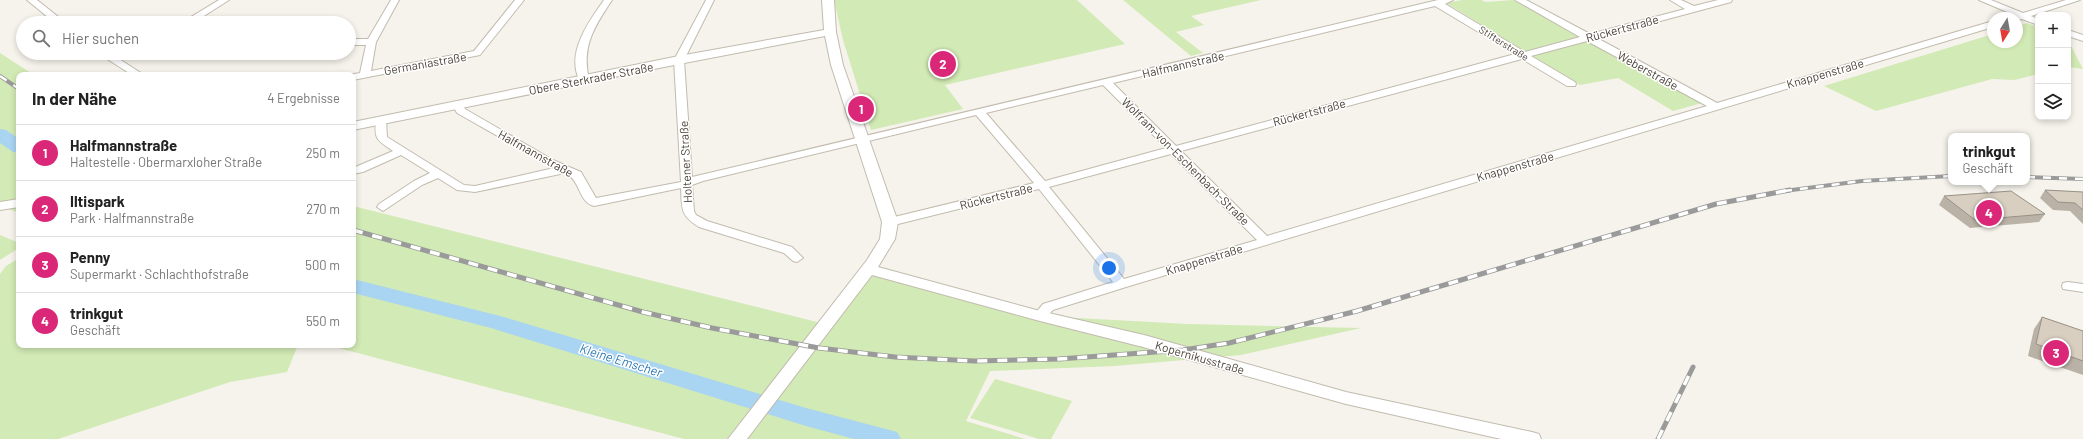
<!DOCTYPE html>
<html lang="de">
<meta charset="utf-8">
<style>
:root{--surface:#fff;--page:#f6f6f6;--text:#222;--muted:#767676;--line:#e0e0e0;--accent:#db2777}
body{margin:0;font-family:Barlow,sans-serif;background:var(--page);color:var(--text)}
.controls{position:absolute;right:12px;top:12px;display:grid;overflow:hidden;border-radius:8px;box-shadow:0 2px 6px #0003}
.controls button{width:36px;height:36px;display:grid;place-items:center;padding:0;border:0;border-bottom:1px solid var(--line);background:var(--surface);color:var(--text);font:20px sans-serif}
.compass{position:absolute;left:1987px;top:12px;width:36px;height:36px;border-radius:50%;background:var(--surface);box-shadow:0 2px 6px #0003;rotate:191deg}
.you{position:absolute;left:1109px;top:268px;width:14px;height:14px;margin:-10px;border:3px solid #fff;border-radius:50%;background:#1a73e8;box-shadow:0 0 0 6px #1a73e833}
.badge{display:grid;place-items:center;width:26px;height:26px;border-radius:50%;background:var(--accent);color:#fff;font-size:13px;font-weight:700}
.pin{position:absolute;translate:-50% -50%;border:2px solid #fff;box-shadow:0 1px 4px #0006}
.popup{position:absolute;left:1948px;top:133px;width:82px;height:52px;box-sizing:border-box;display:grid;place-content:center;border-radius:8px;background:var(--surface);filter:drop-shadow(0 1px 3px #0005);font-size:13px;white-space:nowrap;color:var(--muted)}
.popup b{font-size:15px;color:var(--text)}
.popup::after{content:'';position:absolute;left:50%;top:100%;margin-left:-8px;border:8px solid transparent;border-top-color:var(--surface)}
.list{margin:0;padding:0;list-style:none}
h2{display:flex;justify-content:space-between;align-items:center;height:52px;margin:0;padding:0 16px;font-size:17px}
h2 small{font-size:13px;font-weight:400;color:var(--muted)}
.list li{display:grid;grid-template-columns:26px 1fr auto;gap:12px;align-items:center;box-sizing:border-box;height:56px;padding:0 16px;border-top:1px solid var(--line)}
.list b{display:block;font-size:15px;white-space:nowrap}
.list p{margin:0;font-size:13px;white-space:nowrap;color:var(--muted)}
.list em{font-size:13px;font-style:normal;color:var(--muted)}
.icon{flex:none;width:22px;height:22px;fill:none;stroke:currentColor;stroke-width:2;stroke-linecap:round;stroke-linejoin:round}
.map{position:relative;flex:none;width:2083px;height:439px;overflow:hidden}
.search{position:absolute;background:var(--surface);box-shadow:0 2px 6px #0003;left:16px;top:16px;width:340px;height:44px;display:flex;align-items:center;gap:10px;box-sizing:border-box;padding:0 14px;border-radius:22px;color:var(--muted);font-size:15px}
.panel{position:absolute;background:var(--surface);box-shadow:0 2px 6px #0003;left:16px;top:72px;width:340px;height:276px;border-radius:8px}
.map>svg:first-child{display:block}
</style>
<div class="map">
<svg width="2083" height="439" viewBox="0 0 2083 439">
<rect width="100%" height="100%" fill="#f6f3ec"/>
<path fill="#d2eab5" d="M 834,0 L 1077,0 L 1125,44 L 945,85 L 963,109 L 871,130 L 843,40 Z
M 1123,0 L 1261,0 L 1191,16 L 1204,25 L 1176,32 L 1203,53 L 1191,56 Z
M 1462,0 L 1481,0 L 1486,2 L 1513,0 L 1702,103 L 1673,111 L 1618,78 L 1580,85 L 1446,3 Z
M 2027,23 L 2038,27 L 2038,74 L 2015,80 L 1992,79 L 1876,111 L 1824,86 L 1993,34 L 1993,42 L 2017,42 L 2017,26 Z
M 2068,40 L 2083,69 L 2068,67 Z
M 0,53 L 34,75 L 19,75 L 19,213 L 0,206 Z
M 353,206 L 825,324 L 868,269 L 1040,316 L 1188,324 L 1361,328 L 1241,355 L 1115,366 L 990,371 L 966,421 L 1025,439 L 684,439 L 335,347 L 332,345 L 353,345 Z
M 0,235 L 19,243 L 19,248 L 0,260 Z
M 19,258 L 19,345 L 298,345 L 287,372 L 230,382 L 58,439 L 0,439 L 0,274 L 6,266 Z
M 995,379 L 1072,401 L 1051,439 L 1039,439 L 970,418 Z"/>
<g fill="none" stroke-linecap="round" stroke-linejoin="round">
<path fill="#a9d4f2" fill-rule="evenodd" d="M 0,129 L 6,130 L 19,139 L 19,153 L 13,152 L 0,143 Z
M 353,279 L 504,317 L 806,408 L 897,432 L 901,439 L 854,439 L 806,426 L 491,328 L 353,293 Z"/>
<defs>
<path id="minor" d="M 27,0 L 37,0 L 66,23 L 55,23 Z
M 219,0 L 229,0 L 193,23 L 181,23 Z
M 391,0 L 399,0 L 376,42 L 371,71 L 474,51 L 515,0 L 524,0 L 480,55 L 353,80 L 353,75 L 349,75 L 360,73 L 366,45 L 349,45 L 349,39 L 368,39 Z
M 604,0 L 612,0 C 595,26 581,46 589,79 L 588,81 L 580,81 C 565,54 589,21 604,0 Z
M 706,0 L 714,0 L 684,60 L 692,177 L 1438,0 L 1453,0 L 1445,4 L 1525,52 L 1580,37 L 1515,0 L 1526,0 L 1590,34 L 1685,9 L 1670,0 L 1681,0 L 1694,6 L 1718,0 L 1732,0 L 1731,2 L 1597,38 L 1717,103 L 1993,21 L 1993,27 L 1126,287 L 1053,310 C 1047,316 1044,322 1035,319 L 1033,316 L 1043,304 L 1113,282 L 1039,189 L 890,226 L 884,222 L 886,219 L 1034,183 L 976,115 L 703,181 L 692,185 L 694,211 L 696,215 L 707,221 L 792,247 L 803,258 L 797,262 L 793,261 L 784,253 L 699,227 C 680,215 682,209 681,188 L 594,206 C 578,202 581,180 565,173 L 475,192 L 457,190 L 438,178 L 422,185 L 383,211 L 377,207 L 379,204 L 414,181 L 430,173 L 401,155 L 363,172 L 353,174 L 353,168 L 393,151 C 377,140 374,140 376,120 L 381,117 L 386,120 L 387,137 L 464,185 L 475,186 L 554,168 L 457,113 L 452,104 L 457,101 L 461,102 L 465,109 L 553,160 L 581,172 L 596,198 L 681,182 L 674,60 ZM 1435,6 L 1515,54 L 1176,146 L 1113,83 ZM 1587,41 L 1707,106 L 1267,236 L 1181,151 L 1522,59 L 1567,86 L 1575,86 L 1576,84 L 1575,82 L 1531,56 ZM 1103,85 L 1166,148 L 1045,181 L 986,113 ZM 1171,154 L 1257,240 L 1124,279 L 1049,187 Z
M 1979,0 L 1991,0 L 2023,13 L 2066,0 L 2080,0 L 2031,16 L 2038,19 L 2038,25 L 2022,19 L 2017,20 L 2017,18 L 2010,18 L 2014,15 Z
M 2068,30 L 2083,35 L 2083,41 L 2068,36 Z
M 98,53 L 110,53 L 144,75 L 132,75 Z
M 2068,282 L 2083,284 L 2083,292 L 2063,289 L 2062,286 L 2063,283 Z"/>
<path id="tertiary" d="M 822,0 L 834,0 L 836,32 L 843,65 L 898,222 L 895,239 L 878,267 L 1040,311 L 1144,335 L 1346,392 L 1532,432 L 1539,434 L 1541,439 L 1501,439 L 1346,404 L 1143,347 L 1040,321 L 872,275 L 747,439 L 728,439 L 867,260 L 880,239 L 882,222 L 831,65 L 825,36 L 679,64 L 353,130 L 353,122 L 679,56 L 824,30 Z
M 19,199 L 19,207 L 0,210 L 0,202 Z"/>
</defs>
<use href="#minor" stroke="#c2bbae" stroke-width="2"/>
<use href="#tertiary" stroke="#c2bbae" stroke-width="2"/>
<use href="#minor" fill="#fff" fill-rule="evenodd"/>
<use href="#tertiary" fill="#fff" fill-rule="evenodd"/>
<defs>
<path id="rail-far1" d="M 0,76 L 19,89
M 2027,177 L 2083,179
M 1784,191 L 1862,181 L 1951,176"/>
<path id="rail" d="M 353,230 L 643,312 L 712,328 L 819,348 L 895,357 L 974,361 L 1059,359 L 1183,350 L 1229,343 L 1357,311 L 1716,204 L 1790,190
M 1658,439 L 1693,367"/>
</defs>
<use href="#rail-far1" stroke="#9a9a9a" stroke-width="4"/>
<use href="#rail" stroke="#9a9a9a" stroke-width="5"/>
<use href="#rail-far1" stroke="#fff" stroke-width="2.5" stroke-dasharray="8" stroke-linecap="butt"/>
<use href="#rail" stroke="#fff" stroke-width="3.5" stroke-dasharray="10" stroke-linecap="butt"/>
</g>
<path fill="#bab2a6" d="M 2045,190 L 2083,192 L 2083,224 L 2070,211 L 2053,210 L 2040,198 Z
M 1944,196 L 2045,214 L 2039,222 L 1970,228 L 1939,205 Z
M 2042,317 L 2083,331 L 2083,375 L 2028,356 L 2034,329 Z"/>
<path fill="#d8cfc1" stroke="#979187" d="M 2045,190 L 2083,192 L 2083,210 L 2075,203 L 2058,202 Z
M 2011,191 L 2045,214 L 1975,220 L 1944,196 Z
M 2042,317 L 2083,331 L 2083,361 L 2036,344 Z"/>
<g text-anchor="middle" dominant-baseline="central" stroke-width="3" stroke-linejoin="round" paint-order="stroke">
<g font-size="10" fill="#4b4439" stroke="#fff">
<text transform="translate(1504 43) rotate(32)">Stifterstraße</text>
</g>
<g font-size="12" fill="#4b4439" stroke="#fff">
<text transform="translate(1622 28) rotate(-15)">Rückertstraße</text>
<text transform="translate(425 63) rotate(-10)">Germaniastraße</text>
<text transform="translate(1183 64) rotate(-13)">Halfmannstraße</text>
<text transform="translate(1648 70) rotate(29)">Weberstraße</text>
<text transform="translate(1825 73) rotate(-16)">Knappenstraße</text>
<text transform="translate(591 78) rotate(-11)">Obere Sterkrader Straße</text>
<text transform="translate(1309 112) rotate(-15)">Rückertstraße</text>
<text transform="translate(536 153) rotate(29)">Halfmannstraße</text>
<text transform="translate(1186 161) rotate(45)">Wolfram-von-Eschenbach-Straße</text>
<text transform="translate(685 162) rotate(-93)">Holtener Straße</text>
<text transform="translate(1515 166) rotate(-16)">Knappenstraße</text>
<text transform="translate(996 196) rotate(-14)">Rückertstraße</text>
<text transform="translate(1204 259) rotate(-17)">Knappenstraße</text>
<text transform="translate(1200 357) rotate(16)">Kopernikusstraße</text>
</g>
<g font-size="13" font-style="italic" fill="#2e7ab2" stroke="#fff">
<text transform="translate(621 360) rotate(17)">Kleine Emscher</text>
</g>
</g>
</svg>
<div class="controls">
<button>+</button>
<button>−</button>
<button><svg class="icon" aria-label="layers" viewBox="0 0 24 24"><path d="M12 4l9 5-9 5-9-5zM3 14l9 5 9-5"/></svg></button>
</div>
<svg class="compass" viewBox="-18 -18 36 36"><path d="M0-13l5 13h-10z" fill="#e53935"/><path d="M0 13l5-13h-10z" fill="#767676"/></svg>
<div class="you"></div>
<div class="pin badge" style="left:861px;top:109px">1</div>
<div class="pin badge" style="left:943px;top:64px">2</div>
<div class="pin badge" style="left:2056px;top:353px">3</div>
<div class="pin badge" style="left:1989px;top:213px">4</div>
<div class="popup"><b>trinkgut</b>Geschäft</div>
<div class="search"><svg class="icon" aria-label="search" viewBox="0 0 24 24"><circle cx="10" cy="10" r="6"/><path d="M15 15l6 6"/></svg>Hier suchen</div>
<section class="panel">
<h2>In der Nähe<small>4 Ergebnisse</small></h2>
<ul class="list">
<li><span class="badge">1</span><div><b>Halfmannstraße</b><p>Haltestelle · Obermarxloher Straße</p></div><em>250 m</em></li>
<li><span class="badge">2</span><div><b>Iltispark</b><p>Park · Halfmannstraße</p></div><em>270 m</em></li>
<li><span class="badge">3</span><div><b>Penny</b><p>Supermarkt · Schlachthofstraße</p></div><em>500 m</em></li>
<li><span class="badge">4</span><div><b>trinkgut</b><p>Geschäft</p></div><em>550 m</em></li>
</ul>
</section>
</div>
